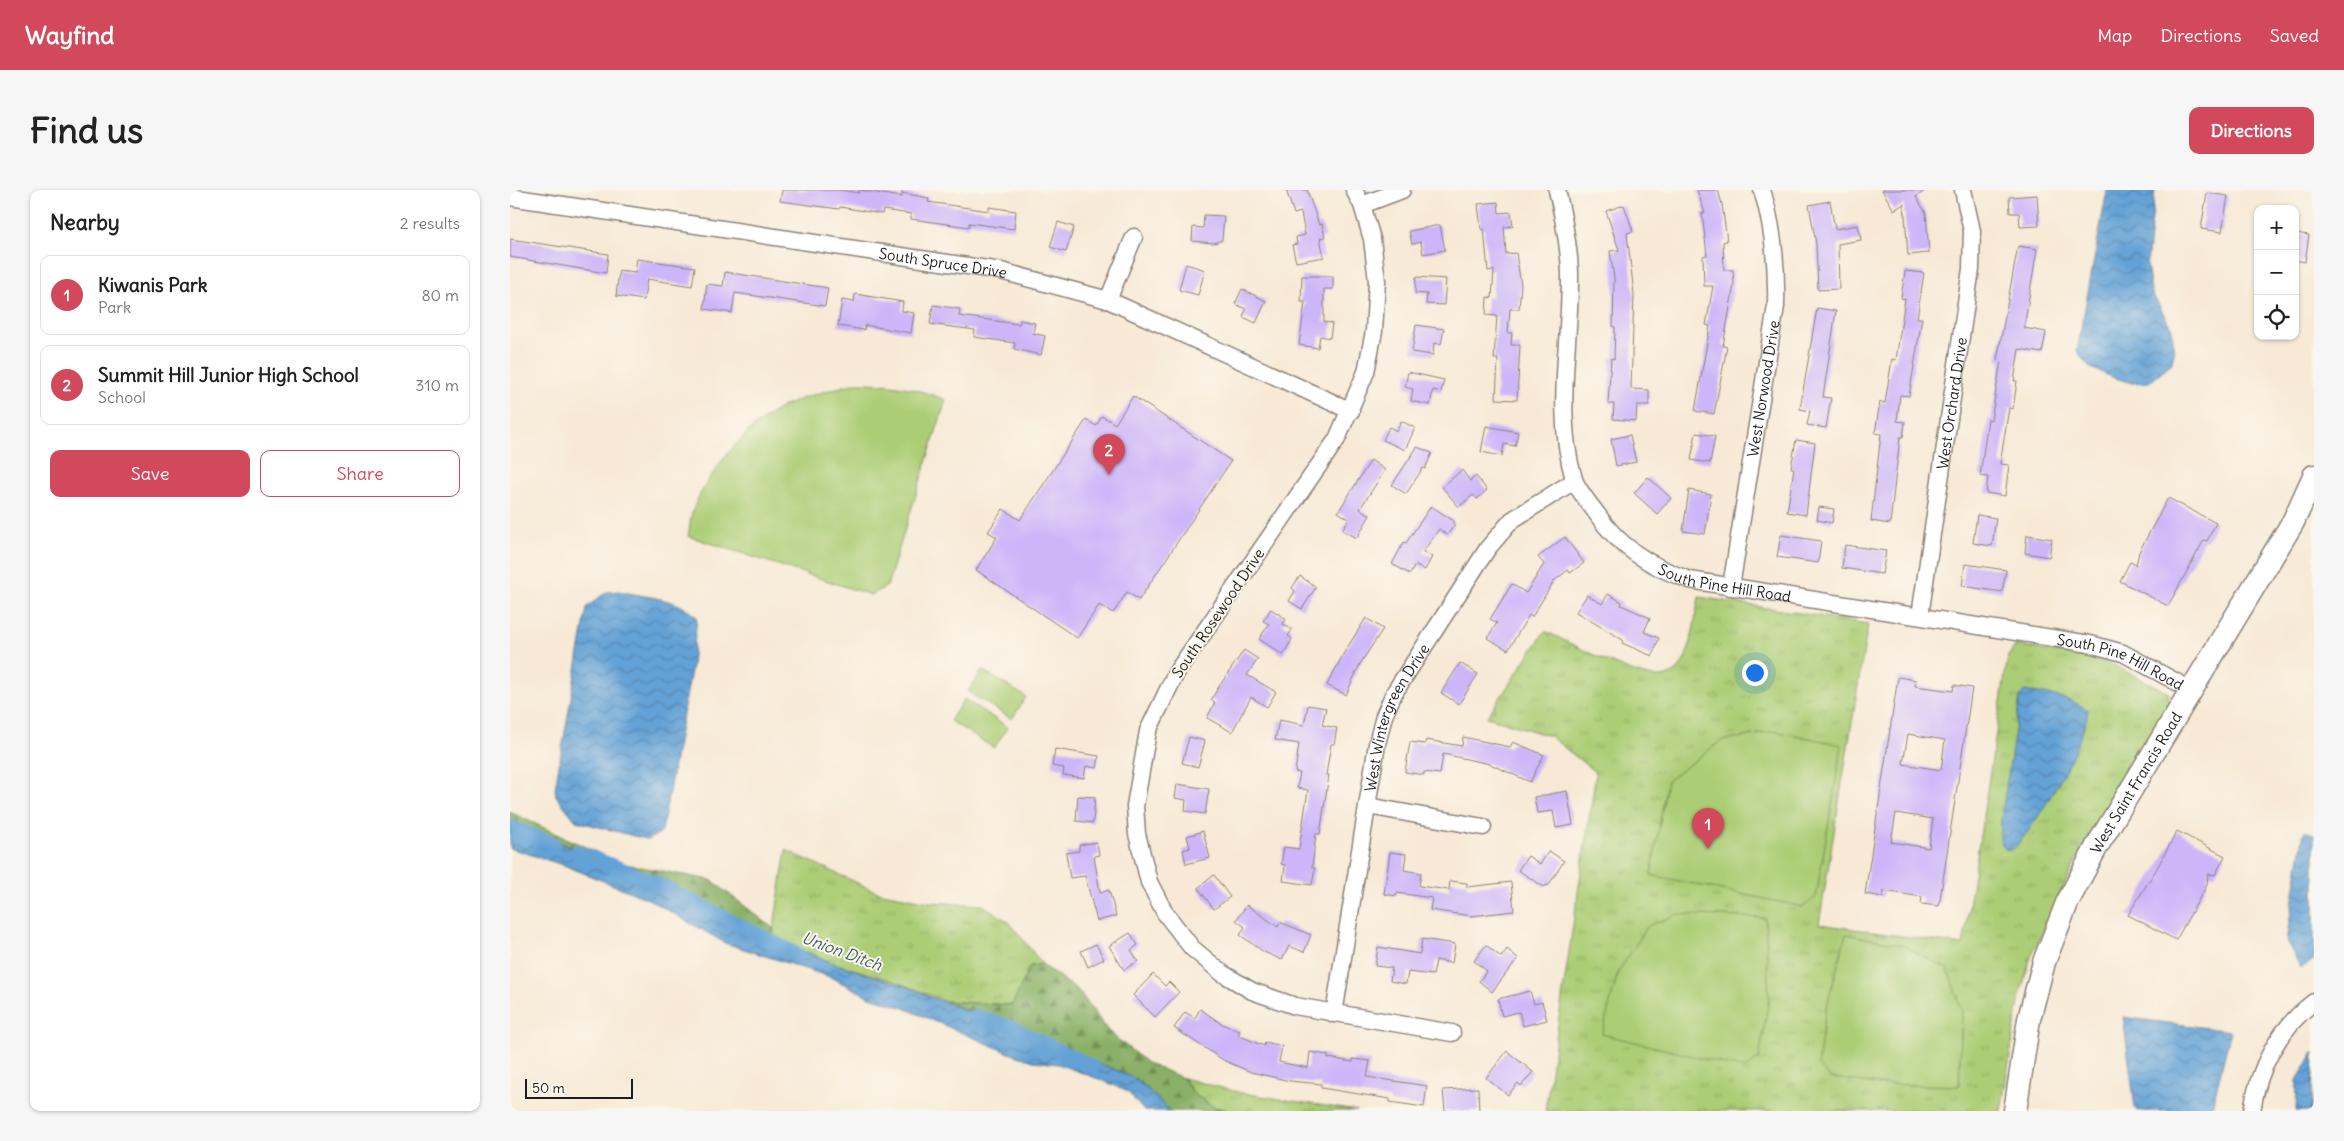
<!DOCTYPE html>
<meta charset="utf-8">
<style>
:root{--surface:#fff;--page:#f6f6f6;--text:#222;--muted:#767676;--line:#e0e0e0;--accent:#d1495b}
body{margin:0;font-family:Delius,sans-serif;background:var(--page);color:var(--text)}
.controls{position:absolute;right:15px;top:15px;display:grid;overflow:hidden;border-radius:10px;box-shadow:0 1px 4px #0004}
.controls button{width:45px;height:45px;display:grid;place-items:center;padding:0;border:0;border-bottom:1px solid var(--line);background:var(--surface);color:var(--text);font:25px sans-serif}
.scale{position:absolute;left:15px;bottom:12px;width:108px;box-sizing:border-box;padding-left:5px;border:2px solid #1c1c1c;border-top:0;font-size:14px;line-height:18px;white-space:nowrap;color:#1c1c1c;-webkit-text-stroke:4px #fbf7ec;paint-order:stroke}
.you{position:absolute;left:1244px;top:482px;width:18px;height:18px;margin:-12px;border:4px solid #fff;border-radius:50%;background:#1a73e8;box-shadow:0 0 0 8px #1a73e833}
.badge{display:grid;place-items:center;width:32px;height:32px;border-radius:50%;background:var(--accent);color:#fff;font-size:16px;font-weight:700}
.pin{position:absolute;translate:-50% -41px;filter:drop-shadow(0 1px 2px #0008)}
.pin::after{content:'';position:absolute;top:26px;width:18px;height:15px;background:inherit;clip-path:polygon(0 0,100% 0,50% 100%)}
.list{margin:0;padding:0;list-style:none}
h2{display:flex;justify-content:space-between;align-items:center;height:65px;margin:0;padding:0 20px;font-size:21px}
h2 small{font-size:16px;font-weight:400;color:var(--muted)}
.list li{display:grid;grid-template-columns:32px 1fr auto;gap:15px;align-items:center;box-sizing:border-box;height:80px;margin:0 10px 10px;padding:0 10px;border:1px solid var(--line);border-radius:10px}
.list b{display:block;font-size:19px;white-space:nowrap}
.list p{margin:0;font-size:16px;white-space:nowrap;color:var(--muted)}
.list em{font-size:16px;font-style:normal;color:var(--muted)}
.actions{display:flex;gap:10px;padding:15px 20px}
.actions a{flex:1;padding:11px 0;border:1px solid var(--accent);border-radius:10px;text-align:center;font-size:18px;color:var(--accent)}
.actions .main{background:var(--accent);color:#fff}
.icon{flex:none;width:28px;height:28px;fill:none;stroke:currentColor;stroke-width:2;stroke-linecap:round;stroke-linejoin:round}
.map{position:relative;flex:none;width:1804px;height:921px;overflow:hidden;border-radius:10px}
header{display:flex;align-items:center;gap:30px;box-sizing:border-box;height:70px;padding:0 25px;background:var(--accent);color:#fff}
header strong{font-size:24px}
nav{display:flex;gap:28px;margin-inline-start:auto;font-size:18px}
.intro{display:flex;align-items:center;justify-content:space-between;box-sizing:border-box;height:120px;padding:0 30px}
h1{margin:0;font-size:35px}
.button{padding:12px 22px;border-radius:10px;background:var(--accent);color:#fff;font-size:18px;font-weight:700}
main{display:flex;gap:30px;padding:0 30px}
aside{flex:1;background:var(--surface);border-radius:10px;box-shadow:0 1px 4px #0004}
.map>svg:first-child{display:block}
</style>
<header>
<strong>Wayfind</strong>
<nav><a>Map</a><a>Directions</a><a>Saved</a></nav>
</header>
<div class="intro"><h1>Find us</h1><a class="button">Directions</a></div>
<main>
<aside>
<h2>Nearby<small>2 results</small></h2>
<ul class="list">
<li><span class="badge">1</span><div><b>Kiwanis Park</b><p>Park</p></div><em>80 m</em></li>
<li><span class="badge">2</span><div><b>Summit Hill Junior High School</b><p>School</p></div><em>310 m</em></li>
</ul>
<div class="actions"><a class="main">Save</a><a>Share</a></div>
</aside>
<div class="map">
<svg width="1804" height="921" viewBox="0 0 1804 921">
<defs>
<pattern id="grass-tufts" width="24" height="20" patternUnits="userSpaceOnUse" patternTransform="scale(1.25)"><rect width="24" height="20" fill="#accd75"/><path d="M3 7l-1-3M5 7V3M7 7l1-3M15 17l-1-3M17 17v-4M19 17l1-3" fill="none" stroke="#93af65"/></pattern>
<pattern id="forest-firs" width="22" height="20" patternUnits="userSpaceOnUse" patternTransform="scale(1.25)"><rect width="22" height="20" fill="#89b066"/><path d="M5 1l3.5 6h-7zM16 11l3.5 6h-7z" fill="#6f8e53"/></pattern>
<pattern id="water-waves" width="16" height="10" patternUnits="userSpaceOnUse" patternTransform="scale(1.25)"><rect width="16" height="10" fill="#64a2d6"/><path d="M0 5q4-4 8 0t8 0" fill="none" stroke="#5283ad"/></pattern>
</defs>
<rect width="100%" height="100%" fill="#fbf7ec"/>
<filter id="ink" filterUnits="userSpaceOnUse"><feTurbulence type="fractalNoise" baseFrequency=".02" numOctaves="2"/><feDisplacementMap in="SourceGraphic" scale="10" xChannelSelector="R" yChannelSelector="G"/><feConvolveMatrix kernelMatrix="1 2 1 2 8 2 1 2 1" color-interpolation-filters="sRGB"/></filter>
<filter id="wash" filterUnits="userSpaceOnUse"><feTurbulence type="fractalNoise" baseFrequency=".0096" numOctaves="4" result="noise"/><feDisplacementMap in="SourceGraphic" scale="20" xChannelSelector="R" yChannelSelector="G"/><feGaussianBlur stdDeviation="1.12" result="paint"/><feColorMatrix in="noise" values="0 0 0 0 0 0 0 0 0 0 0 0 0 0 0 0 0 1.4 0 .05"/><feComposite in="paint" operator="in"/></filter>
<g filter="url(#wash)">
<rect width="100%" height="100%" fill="#f7e9d5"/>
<path fill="url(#grass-tufts)" stroke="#647448" d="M 1189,407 L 1358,434 L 1309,734 L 1453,755 L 1498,466 L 1506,455 L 1563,465 L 1601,474 L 1659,503 L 1658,518 L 1571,660 L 1521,766 L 1510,805 L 1491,921 L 1035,921 L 1086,583 L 1040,546 L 977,527 L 1035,441 C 1058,452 1127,489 1149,487 C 1156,487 1166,483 1170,477 C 1182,461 1185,427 1189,407 Z
M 276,660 L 367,702 L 420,712 L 473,715 L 500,733 L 532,774 L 520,777 L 502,815 L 435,811 L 381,790 L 320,772 L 300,763 L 261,755 Z
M 673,888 L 732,903 L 847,921 L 719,921 L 702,916 L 685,905 Z"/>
<path fill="url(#forest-firs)" stroke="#526641" d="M 0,622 L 110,673 L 201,690 L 263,738 L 261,755 L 208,733 L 131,690 L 77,665 L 40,648 L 15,646 L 0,639 Z
M 532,774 L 569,801 L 598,841 L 637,873 L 673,888 L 685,905 L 702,916 L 719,921 L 660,921 L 627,890 L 599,877 L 544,862 L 475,827 L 435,811 L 502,815 L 520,776 Z"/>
<path fill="#accd75" stroke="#647448" d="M 346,193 C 380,193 404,197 436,210 L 377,396 L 361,405 L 178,346 C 180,338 180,330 182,323 C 194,285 240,232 276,215 C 298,205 323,199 346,193 Z
M 472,480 L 516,507 L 502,529 L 458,502 Z
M 454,509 L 498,537 L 484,558 L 440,531 Z
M 1265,541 L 1332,555 L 1306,707 L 1293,717 L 1141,685 L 1157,591 L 1211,551 Z
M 1168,724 L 1255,728 L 1259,809 L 1249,868 L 1235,879 L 1092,844 L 1108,782 L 1138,736 Z
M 1336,744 L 1392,755 L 1438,779 L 1452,822 L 1449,896 L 1369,894 L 1321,888 L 1308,875 L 1315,823 Z"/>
<path fill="url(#water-waves)" stroke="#405f79" d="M 1597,0 L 1645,0 L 1637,74 L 1641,101 L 1662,139 L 1664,163 L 1662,173 L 1639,192 L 1622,193 L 1602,187 L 1579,177 L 1567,161 Z
M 110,401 C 134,407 170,408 187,427 L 182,475 L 152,641 L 139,650 L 66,631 L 46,606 L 45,598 L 77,417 L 96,402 Z
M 1514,501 C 1537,504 1559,507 1578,520 C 1575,552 1526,638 1502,660 L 1495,659 L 1490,650 L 1491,630 L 1510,507 Z
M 0,639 L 15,646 L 40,648 L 77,665 L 131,690 L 208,733 L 235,746 L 255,753 L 300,763 L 320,772 L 407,800 L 420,807 L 475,827 L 544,862 L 599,877 L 628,890 L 660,921 L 634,921 L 618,902 L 594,891 L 548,874 L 523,871 L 499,863 L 394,818 L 360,807 L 320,787 L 215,753 L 138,709 L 56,676 L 0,658 Z
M 1794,641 L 1804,644 L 1804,770 L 1791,778 L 1776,751 Z
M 1613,827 L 1721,841 L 1701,921 L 1627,921 L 1625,918 Z
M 1804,862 L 1801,921 L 1786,921 L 1787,890 Z"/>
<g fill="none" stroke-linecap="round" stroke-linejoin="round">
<path stroke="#64a2d6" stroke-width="15" d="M 0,637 L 43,654
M 67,662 L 141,691 L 288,765
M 466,826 L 502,838 L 582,877"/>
</g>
<g id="blocks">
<path fill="#ccb5f9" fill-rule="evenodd" d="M 272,0 L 330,0 L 349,3 L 349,0 L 392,7 L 392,3 L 419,8 L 418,12 L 479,21 L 479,17 L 506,21 L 504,39 L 459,33 L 459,37 L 401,29 L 401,24 L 373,20 L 372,24 L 330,17 L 329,19 L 270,11 Z
M 776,0 L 797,0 L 809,35 L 812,34 L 815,47 L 810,48 L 814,67 L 786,72 L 782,55 L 787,54 L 786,47 L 795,45 L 791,22 L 784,24 Z
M 1187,0 L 1208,0 L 1212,14 L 1217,51 L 1213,52 L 1214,80 L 1223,80 L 1224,95 L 1213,156 L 1217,157 L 1204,224 L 1185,221 L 1200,136 L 1196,135 L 1203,96 L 1194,96 L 1193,66 L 1197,65 L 1192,23 L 1195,23 Z
M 1372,0 L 1416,0 L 1406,7 L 1416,23 L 1419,63 L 1398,65 L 1394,14 L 1384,20 Z
M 1697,3 L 1718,6 L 1712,42 L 1691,39 Z
M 1527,5 L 1529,36 L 1510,37 L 1509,23 L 1500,23 L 1499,7 Z
M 1320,11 L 1325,39 L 1348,35 L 1351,50 L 1328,54 L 1329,99 L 1308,100 L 1306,54 L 1299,15 Z
M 988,12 L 989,23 L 1001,22 L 1003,36 L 994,37 L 996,64 L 1006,63 L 1011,95 L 1009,119 L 1000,119 L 998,143 L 1002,143 L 1001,155 L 1010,155 L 1007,210 L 986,209 L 988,169 L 984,169 L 987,126 L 976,125 L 977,107 L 982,108 L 984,80 L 978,81 L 974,39 L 971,39 L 968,14 Z
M 1114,15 L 1123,41 L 1117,43 L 1124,104 L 1121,199 L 1139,200 L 1139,215 L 1127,215 L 1126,231 L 1103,229 L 1104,214 L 1098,214 L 1101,168 L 1104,169 L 1105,137 L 1103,137 L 1104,88 L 1100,61 L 1109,60 L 1096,21 Z
M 694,25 L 714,26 L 712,50 L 704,53 L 682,51 L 683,37 L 693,38 Z
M 548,32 L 564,37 L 556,62 L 540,57 Z
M 930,35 L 935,60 L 913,64 L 911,52 L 902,54 L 899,41 Z
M 1785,43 L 1799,45 L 1795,72 L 1785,70 Z
M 0,49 L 98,64 L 96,83 L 0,67 Z
M 1508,56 L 1527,59 L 1514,138 L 1536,142 L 1532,163 L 1509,159 L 1504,191 L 1507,191 L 1503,219 L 1499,218 L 1490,274 L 1499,275 L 1495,306 L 1476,303 L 1478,287 L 1470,286 L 1478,229 L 1481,230 L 1491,171 L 1487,170 Z
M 127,69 L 185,77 L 182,96 L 137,89 L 134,110 L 106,106 L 109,81 L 125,83 Z
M 676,74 L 695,80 L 688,105 L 669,100 Z
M 1395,81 L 1414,83 L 1407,128 L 1412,128 L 1399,206 L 1390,205 L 1387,231 L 1395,232 L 1393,247 L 1390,247 L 1380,334 L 1361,331 L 1371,244 L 1365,243 L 1370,212 L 1375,213 L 1382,169 L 1386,170 L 1395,109 L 1391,108 Z
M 215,82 L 318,98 L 315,116 L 225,103 L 222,123 L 194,119 L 197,94 L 213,96 Z
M 792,86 L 823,86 L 823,99 L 814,99 L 814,132 L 822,133 L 820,148 L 810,146 L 808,158 L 789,155 L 795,112 L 791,112 Z
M 906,87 L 936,89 L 934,115 L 916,114 L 917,104 L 905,103 Z
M 732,99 L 756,111 L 746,133 L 733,127 L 736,119 L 725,114 Z
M 345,104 L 393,112 L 392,121 L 404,123 L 401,143 L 355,135 L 354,140 L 328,136 L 332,110 L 344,112 Z
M 423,115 L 450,119 L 449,126 L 509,134 L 510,130 L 525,133 L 523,143 L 535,146 L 531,165 L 504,159 L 505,153 L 464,147 L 465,140 L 420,134 Z
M 1307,118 L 1326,121 L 1313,207 L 1321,208 L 1316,238 L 1297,235 L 1300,221 L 1290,219 Z
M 906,135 L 934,139 L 931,154 L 924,153 L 923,165 L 902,162 Z
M 898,182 L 934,190 L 931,202 L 923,200 L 920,215 L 901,211 L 903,199 L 895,197 Z
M 623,206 L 721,271 L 629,410 L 617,402 L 603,423 L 589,415 L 567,448 L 466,380 L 487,347 L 478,342 L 493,319 L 510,330 L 576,230 L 586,236 L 592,226 L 605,234 Z
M 891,231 L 905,238 L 895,260 L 873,250 L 879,237 L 887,241 Z
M 976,236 L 1008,242 L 1005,256 L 994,254 L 992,266 L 971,262 Z
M 1186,243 L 1205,246 L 1200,273 L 1181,270 Z
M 1120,245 L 1126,272 L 1106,276 L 1101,249 Z
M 1286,250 L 1305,253 L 1296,325 L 1277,322 L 1284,278 L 1281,278 Z
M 907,257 L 922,263 L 915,279 L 913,278 L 896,304 L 882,295 Z
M 861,270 L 875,280 L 850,319 L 860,325 L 847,348 L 832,340 L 839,329 L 828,322 Z
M 952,280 L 960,291 L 966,286 L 977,300 L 967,309 L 963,305 L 949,317 L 932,297 Z
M 1138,287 L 1161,308 L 1147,324 L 1124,303 Z
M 1179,300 L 1201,304 L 1195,344 L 1173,341 Z
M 1658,308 L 1706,333 L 1697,351 L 1694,350 L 1658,416 L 1610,391 L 1620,372 L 1626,375 L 1629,362 Z
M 921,316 L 944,331 L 944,336 L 937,345 L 929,339 L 913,362 L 922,367 L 915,380 L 905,375 L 900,384 L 882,374 L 894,352 L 896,353 Z
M 1309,317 L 1324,319 L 1322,333 L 1307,330 Z
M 1467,325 L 1486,328 L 1482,356 L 1463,353 Z
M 1271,345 L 1311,351 L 1308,373 L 1267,367 Z
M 1517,345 L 1542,349 L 1539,367 L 1515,363 Z
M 1055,347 L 1074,373 L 1060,383 L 1058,380 L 1044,391 L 1022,427 L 1019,425 L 998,460 L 977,448 L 987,433 L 980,429 L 1002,394 L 1016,403 L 1034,374 L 1028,367 Z
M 1335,355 L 1376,361 L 1372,384 L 1332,378 Z
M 1455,374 L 1496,380 L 1492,402 L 1452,396 Z
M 790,386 L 806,397 L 792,419 L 779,411 L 785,401 L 782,398 Z
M 1098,404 L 1112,412 L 1111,415 L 1140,428 L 1134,442 L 1149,448 L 1142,466 L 1112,453 L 1113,450 L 1066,422 L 1077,405 L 1092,414 Z
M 761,419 L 776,429 L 773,434 L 782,440 L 778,446 L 782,449 L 773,465 L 749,449 L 759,434 L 753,431 Z
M 856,428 L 873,439 L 850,474 L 836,505 L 817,495 L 835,461 Z
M 734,460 L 748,469 L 737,485 L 766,502 L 757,517 L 741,507 L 722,542 L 697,528 L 705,512 L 701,510 L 708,498 Z
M 950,473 L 968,484 L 949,514 L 931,503 Z
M 1388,487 L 1406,490 L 1405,496 L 1443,501 L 1444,495 L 1462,498 L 1429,716 L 1411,714 L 1412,707 L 1374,701 L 1373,707 L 1355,704 ZM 1398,544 L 1435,550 L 1431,580 L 1393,574 ZM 1386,623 L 1423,629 L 1419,658 L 1381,652 Z
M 798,515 L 816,518 L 812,535 L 827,538 L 824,554 L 821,554 L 816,585 L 819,585 L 810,644 L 806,644 L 802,678 L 805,678 L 802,695 L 773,691 L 775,675 L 771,674 L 774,657 L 789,659 L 798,600 L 787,598 L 790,583 L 785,582 L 789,554 L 765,550 L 769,530 L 794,535 Z
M 679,547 L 695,551 L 688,577 L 672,573 Z
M 953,547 L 1000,557 L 1003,552 L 1034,565 L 1020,592 L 980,574 L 933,564 L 930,584 L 914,582 L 914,585 L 895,582 L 900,552 L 915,554 L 916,550 L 952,556 Z
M 545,559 L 589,566 L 587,578 L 576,576 L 574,588 L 553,585 L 554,578 L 542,576 Z
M 667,594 L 699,599 L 695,624 L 675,621 L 676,610 L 665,608 Z
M 1057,601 L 1063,635 L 1046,638 L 1043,621 L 1027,623 L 1024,607 Z
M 568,606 L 585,607 L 583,633 L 566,631 Z
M 693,641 L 700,668 L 676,674 L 673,660 L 680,658 L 677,646 Z
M 1667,641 L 1715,666 L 1705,685 L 1698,684 L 1697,695 L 1666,750 L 1618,725 L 1647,678 Z
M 587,652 L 589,665 L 584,666 L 590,703 L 599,700 L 606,726 L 587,731 L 575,686 L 560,688 L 556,663 L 569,661 L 569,655 Z
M 1039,661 L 1054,671 L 1038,696 L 1036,695 L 1034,697 L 1008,680 L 1018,666 L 1030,674 Z
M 880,662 L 896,664 L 894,680 L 911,683 L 909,696 L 939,700 L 940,691 L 957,693 L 957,697 L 1001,692 L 1004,721 L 962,726 L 920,720 L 922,708 L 887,703 L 886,706 L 874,704 Z
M 704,685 L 720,707 L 704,719 L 688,698 Z
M 737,715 L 768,737 L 770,732 L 801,745 L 794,762 L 779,756 L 772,770 L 754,762 L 730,745 L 735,737 L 726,730 Z
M 620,743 L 628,755 L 621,760 L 628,771 L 614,780 L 599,756 Z
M 912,749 L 945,754 L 942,773 L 926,770 L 923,785 L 898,782 L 896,794 L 880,791 L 882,778 L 865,776 L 868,757 L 910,764 Z
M 586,754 L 594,769 L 578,777 L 571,761 Z
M 976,755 L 991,767 L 997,759 L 1008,768 L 982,802 L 969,791 L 977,781 L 964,771 Z
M 643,784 L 655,796 L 659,792 L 669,802 L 645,827 L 623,805 Z
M 1020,801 L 1024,814 L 1032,812 L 1037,830 L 1013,836 L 1009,822 L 992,826 L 988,809 Z
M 690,819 L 712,834 L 730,841 L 728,845 L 754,856 L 755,852 L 772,856 L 769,872 L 798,878 L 800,862 L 818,865 L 818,868 L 843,872 L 843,869 L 860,871 L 857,887 L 917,896 L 914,917 L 880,912 L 880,909 L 811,898 L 811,894 L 780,891 L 741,882 L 715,871 L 664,838 L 675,822 L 685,828 Z
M 997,861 L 1023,882 L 1011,896 L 1008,893 L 998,905 L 976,888 Z
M 968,898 L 969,921 L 935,921 L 933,900 Z"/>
</g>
</g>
<g filter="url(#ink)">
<use href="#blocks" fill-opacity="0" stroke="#8a8278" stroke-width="1"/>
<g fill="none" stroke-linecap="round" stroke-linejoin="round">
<defs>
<g id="street">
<path d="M 844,0 L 852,15 L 862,49 L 867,91 L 864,141 L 856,182 L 827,249 L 666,483 L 638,541 L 625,616 L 627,644 L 639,692 L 655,723 L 682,758 L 712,783 L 742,801 L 785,816 L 942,843"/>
<path id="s1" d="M 1047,0 C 1053,26 1059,55 1060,82 C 1061,150 1044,223 1064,289 C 1068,301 1080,314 1087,324 C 1109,357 1143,378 1180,390 L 1580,454 L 1613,463 L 1683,501"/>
<path id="s2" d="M 0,7 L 491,81 L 598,110 L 841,221"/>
<path d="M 852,15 L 892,0"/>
<path d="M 598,110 L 624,47"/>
<path id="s3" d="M 1221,397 L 1266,116 C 1267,76 1264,38 1252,0"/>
<path id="s4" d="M 1410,426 L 1461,79 L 1462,41 L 1453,0"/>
<path d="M 858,616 L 973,637"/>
<path id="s5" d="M 824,824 L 867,554 L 874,526 L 884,503 L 978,358 L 1002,330 L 1064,291"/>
<path d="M 1742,921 C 1748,878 1769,838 1804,812"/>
</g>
<g id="secondary">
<path id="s6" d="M 1505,921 L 1519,829 L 1534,772 L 1557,713 L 1587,656 L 1783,332 L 1804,286"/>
</g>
</defs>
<use href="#street" stroke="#8a8278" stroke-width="19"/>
<use href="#secondary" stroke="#8a8278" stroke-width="25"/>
<use href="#street" stroke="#fff" stroke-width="16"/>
<use href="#secondary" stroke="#fff" stroke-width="22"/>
</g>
</g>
<g text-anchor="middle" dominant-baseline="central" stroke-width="4" stroke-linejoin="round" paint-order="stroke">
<g font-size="15" fill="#1c1c1c" stroke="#fbf7ec">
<text stroke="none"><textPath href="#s2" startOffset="438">South Spruce Drive</textPath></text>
<text stroke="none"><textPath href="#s3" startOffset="201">West Norwood Drive</textPath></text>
<text stroke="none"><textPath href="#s4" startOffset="215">West Orchard Drive</textPath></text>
<text stroke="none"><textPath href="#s1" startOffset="484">South Pine Hill Road</textPath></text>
<text transform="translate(708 423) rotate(-56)">South Rosewood Drive</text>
<text stroke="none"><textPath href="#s1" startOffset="889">South Pine Hill Road</textPath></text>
<text stroke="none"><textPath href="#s5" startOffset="305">West Wintergreen Drive</textPath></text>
<text stroke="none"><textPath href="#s6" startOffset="354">West Saint Francis Road</textPath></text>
</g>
<g font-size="16" font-style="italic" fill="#3c5870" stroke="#fbf7ec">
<text transform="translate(332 761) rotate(20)">Union Ditch</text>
</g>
</g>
</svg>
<div class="controls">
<button>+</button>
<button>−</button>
<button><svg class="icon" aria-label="locate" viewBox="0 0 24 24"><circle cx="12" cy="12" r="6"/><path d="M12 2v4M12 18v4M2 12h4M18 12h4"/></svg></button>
</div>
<div class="scale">50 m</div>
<div class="you"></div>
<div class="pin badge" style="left:1198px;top:659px">1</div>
<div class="pin badge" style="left:599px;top:285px">2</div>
</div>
</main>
